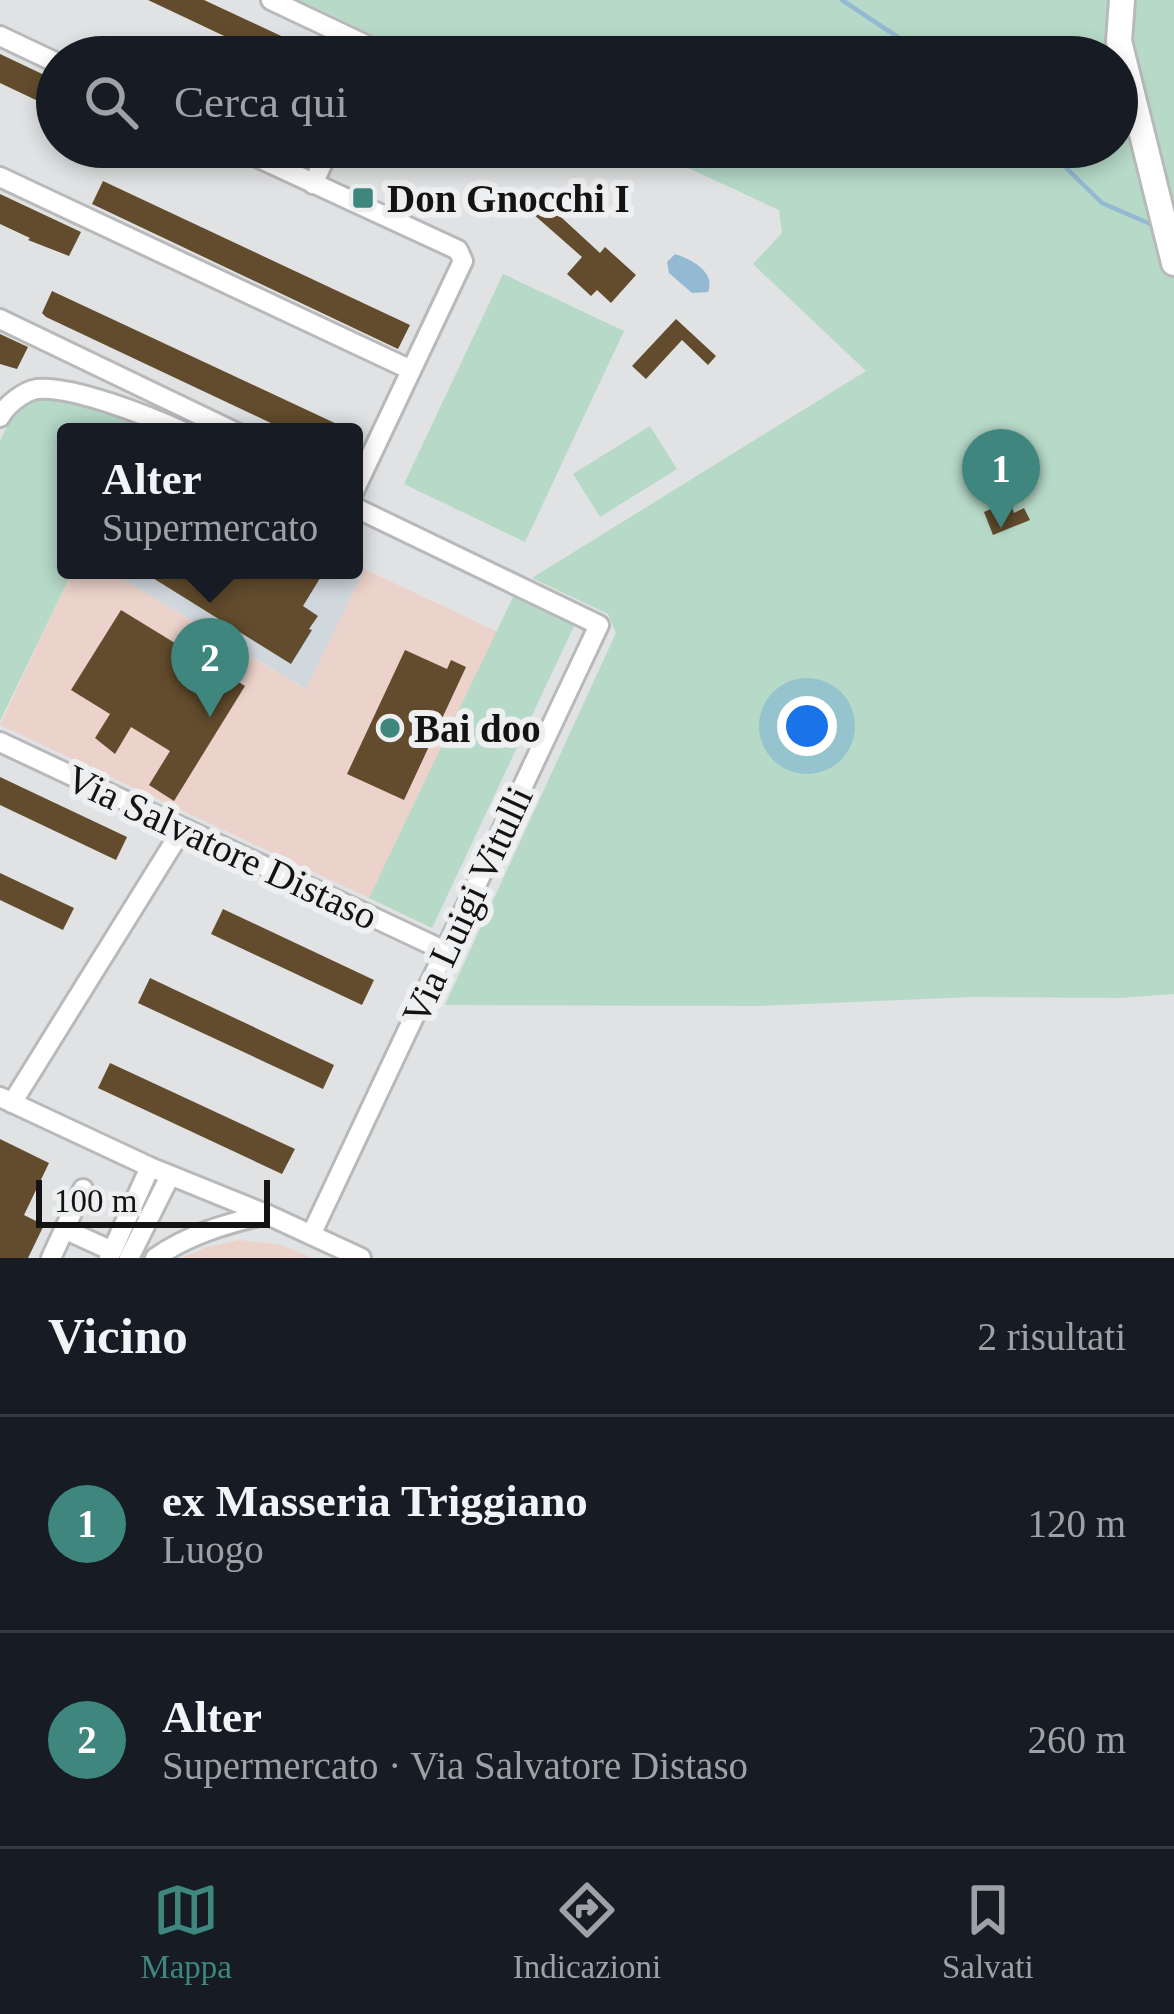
<!DOCTYPE html>
<html lang="it">
<meta charset="utf-8">
<style>
:root{--surface:#171b24;--page:#242831;--text:#f1f3f6;--muted:#9ea1a6;--line:#363941;--accent:#3f867f}
body{margin:0;font-family:"Times New Roman",serif;background:var(--page);color:var(--text)}
.scale{position:absolute;left:36px;bottom:30px;width:234px;box-sizing:border-box;padding-left:12px;border:6px solid #131313;border-top:0;font-size:33px;line-height:42px;white-space:nowrap;color:#131313;-webkit-text-stroke:9px #eeeff1;paint-order:stroke}
.you{position:absolute;left:807px;top:726px;width:42px;height:42px;margin:-30px;border:9px solid #fff;border-radius:50%;background:#1a73e8;box-shadow:0 0 0 18px #1a73e833}
.badge{display:grid;place-items:center;width:78px;height:78px;border-radius:50%;background:var(--accent);color:#fff;font-size:39px;font-weight:700}
.pin{position:absolute;translate:-50% -99px;filter:drop-shadow(0 3px 6px #0008)}
.pin::after{content:'';position:absolute;top:63px;width:42px;height:36px;background:inherit;clip-path:polygon(0 0,100% 0,50% 100%)}
.popup{position:absolute;left:57px;top:423px;width:306px;height:156px;box-sizing:border-box;display:grid;place-content:center;border-radius:12px;background:var(--surface);filter:drop-shadow(0 3px 9px #0005);font-size:39px;white-space:nowrap;color:var(--muted)}
.popup b{font-size:45px;color:var(--text)}
.popup::after{content:'';position:absolute;left:50%;top:100%;margin-left:-24px;border:24px solid transparent;border-top-color:var(--surface)}
.list{margin:0;padding:0;list-style:none}
h2{display:flex;justify-content:space-between;align-items:center;height:156px;margin:0;padding:0 48px;font-size:51px}
h2 small{font-size:39px;font-weight:400;color:var(--muted)}
.list li{display:grid;grid-template-columns:78px 1fr auto;gap:36px;align-items:center;box-sizing:border-box;height:216px;padding:0 48px;border-top:3px solid var(--line)}
.list b{display:block;font-size:45px;white-space:nowrap}
.list p{margin:0;font-size:39px;white-space:nowrap;color:var(--muted)}
.list em{font-size:39px;font-style:normal;color:var(--muted)}
.icon{flex:none;width:66px;height:66px;fill:none;stroke:currentColor;stroke-width:2;stroke-linecap:round;stroke-linejoin:round}
.map{position:relative;flex:none;width:1174px;height:1258px;overflow:hidden}
.search{position:absolute;background:var(--surface);box-shadow:0 6px 18px #0003;left:36px;right:36px;top:36px;height:132px;display:flex;align-items:center;gap:30px;box-sizing:border-box;padding:0 42px;border-radius:66px;color:var(--muted);font-size:45px}
.sheet{height:588px;background:var(--surface)}
nav{display:flex;justify-content:space-around;align-items:center;box-sizing:border-box;height:168px;border-top:3px solid var(--line);background:var(--surface);font-size:33px;color:var(--muted)}
nav a{display:grid;justify-items:center;gap:6px}
nav .on{color:var(--accent)}
.map>svg:first-child{display:block}
</style>
<div class="map">
<svg width="1174" height="1258" viewBox="0 0 1174 1258">
<rect width="100%" height="100%" fill="#e1e2e3"/>
<path fill="#ebd2ca" d="M 364,569 L 498,632 L 369,898 L 0,725 L 73,570 L 108,570 L 305,689 Z
M 239,1240 L 282,1245 L 312,1258 L 181,1258 L 207,1247 Z"/>
<path fill="#d0d7dd" d="M 354,555 L 364,569 L 306,689 L 108,570 L 354,570 Z"/>
<path fill="#b6d9c8" d="M 299,0 L 1174,0 L 1174,994 L 1119,998 L 972,997 L 759,1006 L 445,1005 L 616,633 L 608,614 L 532,578 L 866,371 L 753,264 L 782,233 L 779,210 L 673,161 L 658,147 L 1117,147 L 1117,57 L 420,57 Z
M 503,274 L 624,331 L 525,542 L 404,484 Z
M 51,395 L 144,424 L 140,432 L 66,432 L 66,570 L 73,570 L 0,721 L 0,441 C 16,410 14,401 51,395 Z
M 650,426 L 677,469 L 600,517 L 573,474 Z
M 514,595 L 575,624 L 432,928 L 369,898 Z"/>
<path fill="#94bad3" d="M 675,254 C 691,259 716,272 708,292 L 692,293 L 669,273 L 667,262 Z"/>
<g fill="none" stroke-linecap="round" stroke-linejoin="round">
<path stroke="#94bad3" stroke-width="4.5" d="M 842,0 L 928,57
M 1045,147 L 1102,203 L 1155,226"/>
</g>
<path fill="#634c2d" d="M 148,0 L 204,0 L 326,57 L 269,57 Z
M 0,54 L 57,81 L 57,110 L 0,83 Z
M 103,181 L 410,325 L 398,349 L 92,204 Z
M 0,194 L 81,232 L 69,256 L 28,240 L 30,238 L 0,224 Z
M 536,194 L 600,253 L 605,247 L 636,275 L 611,303 L 597,290 L 591,296 L 567,274 L 582,257 L 524,206 Z
M 52,291 L 354,432 L 289,432 L 273,424 L 46,317 L 42,313 Z
M 676,319 L 716,356 L 708,365 L 682,340 L 646,379 L 632,366 Z
M 0,334 L 28,347 L 17,369 L 0,364 Z
M 998,506 L 1001,512 L 1012,507 L 1014,513 L 1024,508 L 1030,520 L 993,535 L 984,512 Z
M 140,570 L 250,570 L 258,575 L 261,570 L 325,570 L 303,606 L 318,616 L 309,629 L 312,630 L 291,664 Z
M 121,610 L 245,686 L 174,801 L 149,785 L 170,751 L 131,727 L 115,754 L 95,738 L 110,714 L 71,690 Z
M 405,650 L 447,669 L 451,660 L 466,667 L 404,800 L 347,774 Z
M 0,777 L 127,837 L 116,860 L 0,805 Z
M 0,873 L 74,908 L 63,930 L 0,900 Z
M 223,909 L 374,980 L 362,1005 L 211,934 Z
M 150,978 L 334,1065 L 323,1089 L 138,1003 Z
M 110,1063 L 295,1149 L 282,1174 L 98,1088 Z
M 0,1139 L 49,1163 L 24,1215 L 44,1225 L 28,1258 L 0,1258 Z"/>
<g fill="none" stroke-linecap="round" stroke-linejoin="round">
<defs>
<path id="minor" d="M 271,0 L 366,45 L 371,51 L 371,57
M 0,36 L 57,63
M 235,147 L 458,250 L 463,261 L 354,491
M 0,177 L 411,370
M 313,184 L 330,147
M 0,319 L 235,432
M 0,417 C 6,405 24,391 37,389 C 72,385 151,417 184,432
M 0,742 L 445,951
M 0,1097 L 150,1167 L 266,1214 L 361,1258
M 12,1103 L 183,828
M 64,1229 L 112,1251
M 311,1235 L 599,625 L 354,507
M 51,1258 L 83,1189
M 109,1258 L 150,1167
M 129,1258 L 170,1176
M 155,1258 C 189,1234 226,1224 266,1214"/>
<path id="major" d="M 1122,0 L 1119,41 L 1174,263"/>
</defs>
<use href="#minor" stroke="#b8b9ba" stroke-width="24"/>
<use href="#major" stroke="#b8b9ba" stroke-width="30"/>
<use href="#minor" stroke="#fff" stroke-width="18"/>
<use href="#major" stroke="#fff" stroke-width="24"/>
</g>
<g fill="#3f867f" stroke="#eeeff1" stroke-width="4.5">
<rect x="351" y="186" width="24" height="24" rx="6"/>
<circle cx="390" cy="728" r="12"/>
</g>
<g text-anchor="middle" dominant-baseline="central" stroke-width="12" stroke-linejoin="round" paint-order="stroke">
<g font-size="39" font-weight="bold" fill="#131313" stroke="#eeeff1" text-anchor="start">
<text x="387" y="198">Don Gnocchi I</text>
<text x="414" y="728">Bai doo</text>
</g>
<g font-size="39" fill="#131313" stroke="#eeeff1">
<text transform="translate(222 847) rotate(25)">Via Salvatore Distaso</text>
<text transform="translate(467 905) rotate(-65)">Via Luigi Vitulli</text>
</g>
</g>
</svg>
<div class="scale">100 m</div>
<div class="you"></div>
<div class="pin badge" style="left:1001px;top:528px">1</div>
<div class="pin badge" style="left:210px;top:717px">2</div>
<div class="popup"><b>Alter</b>Supermercato</div>
<div class="search"><svg class="icon" aria-label="search" viewBox="0 0 24 24"><circle cx="10" cy="10" r="6"/><path d="M15 15l6 6"/></svg>Cerca qui</div>
</div>
<section class="sheet">
<h2>Vicino<small>2 risultati</small></h2>
<ul class="list">
<li><span class="badge">1</span><div><b>ex Masseria Triggiano</b><p>Luogo</p></div><em>120 m</em></li>
<li><span class="badge">2</span><div><b>Alter</b><p>Supermercato · Via Salvatore Distaso</p></div><em>260 m</em></li>
</ul>
</section>
<nav>
<a class="on"><svg class="icon" aria-label="map" viewBox="0 0 24 24"><path d="M3 6l6-2 6 2 6-2v14l-6 2-6-2-6 2zM9 4v14M15 6v14"/></svg>Mappa</a>
<a><svg class="icon" aria-label="directions" viewBox="0 0 24 24"><path d="M12 3l9 9-9 9-9-9zM9 14v-3h6M13 9l2 2-2 2"/></svg>Indicazioni</a>
<a><svg class="icon" aria-label="saved" viewBox="0 0 24 24"><path d="M7 4h10v16l-5-4-5 4z"/></svg>Salvati</a>
</nav>
